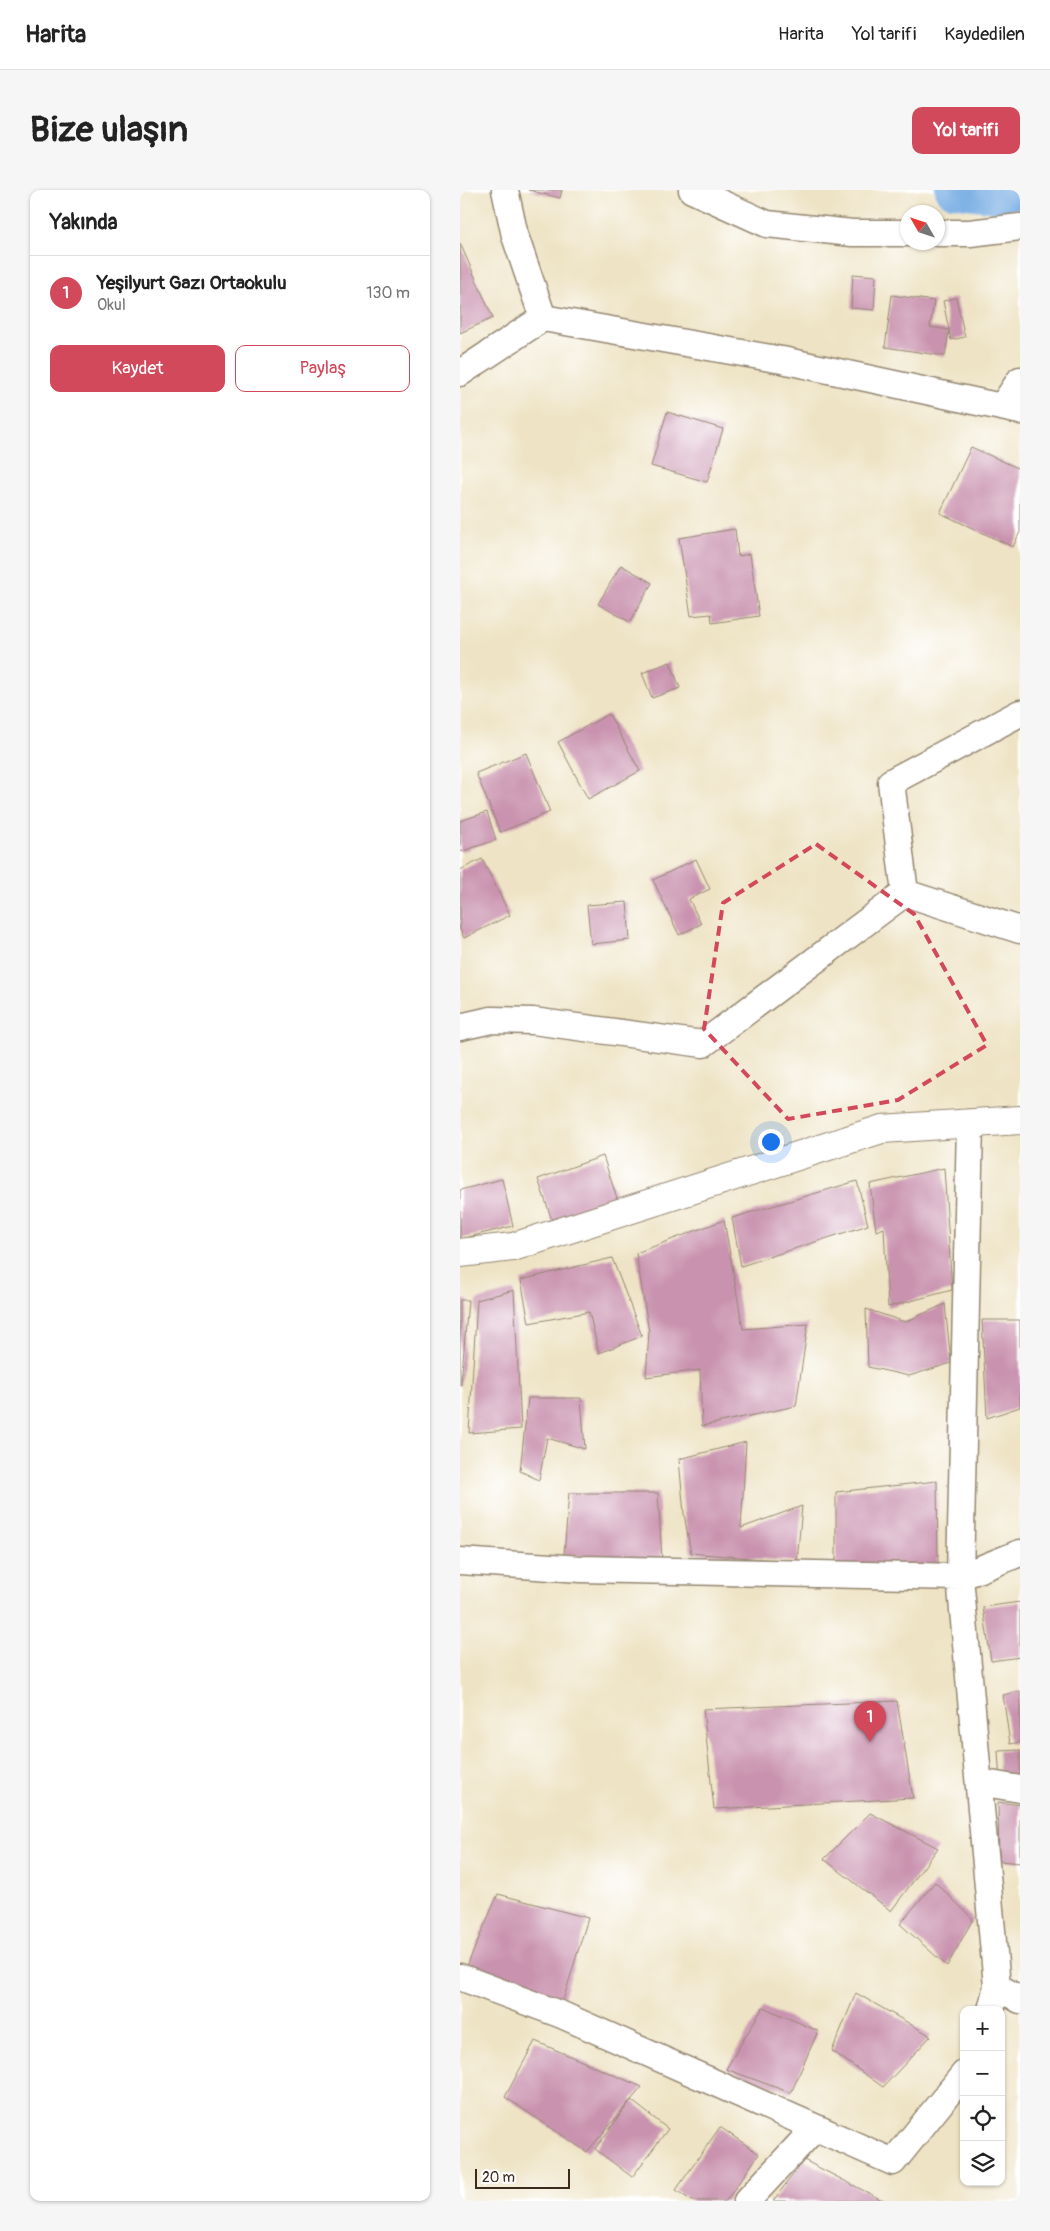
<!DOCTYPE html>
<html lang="tr">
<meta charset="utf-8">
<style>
:root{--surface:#fff;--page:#f6f6f6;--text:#222;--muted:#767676;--line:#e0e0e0;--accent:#d1495b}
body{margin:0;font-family:Pangolin,sans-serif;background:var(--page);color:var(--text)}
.controls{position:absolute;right:15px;bottom:15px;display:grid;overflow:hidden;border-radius:10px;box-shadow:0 1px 4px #0004}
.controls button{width:45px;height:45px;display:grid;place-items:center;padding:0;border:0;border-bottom:1px solid var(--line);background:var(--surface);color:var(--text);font:25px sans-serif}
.compass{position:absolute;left:440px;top:15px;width:45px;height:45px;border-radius:50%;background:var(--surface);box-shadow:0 1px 4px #0004;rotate:309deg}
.scale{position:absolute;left:15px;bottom:12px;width:95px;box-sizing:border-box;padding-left:5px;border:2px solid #3b2a1e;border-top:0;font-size:14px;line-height:18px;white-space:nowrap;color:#3b2a1e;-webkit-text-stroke:4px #fff;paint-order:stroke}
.you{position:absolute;left:310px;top:951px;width:18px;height:18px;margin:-12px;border:4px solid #fff;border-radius:50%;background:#1a73e8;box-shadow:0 0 0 8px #1a73e833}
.badge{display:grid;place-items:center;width:32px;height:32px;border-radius:50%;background:var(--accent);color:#fff;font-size:16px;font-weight:700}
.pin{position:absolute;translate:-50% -41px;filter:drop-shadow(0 1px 2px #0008)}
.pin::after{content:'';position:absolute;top:26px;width:18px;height:15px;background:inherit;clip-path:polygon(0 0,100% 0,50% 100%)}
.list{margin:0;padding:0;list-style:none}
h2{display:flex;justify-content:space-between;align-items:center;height:65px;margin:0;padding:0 20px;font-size:21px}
h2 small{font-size:16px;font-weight:400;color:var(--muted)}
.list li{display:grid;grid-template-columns:32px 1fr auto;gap:15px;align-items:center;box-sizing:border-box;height:75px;padding:0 20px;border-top:1px solid var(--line)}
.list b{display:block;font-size:19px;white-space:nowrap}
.list p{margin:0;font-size:16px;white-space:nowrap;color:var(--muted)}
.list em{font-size:16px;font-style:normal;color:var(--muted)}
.actions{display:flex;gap:10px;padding:15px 20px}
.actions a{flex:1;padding:11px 0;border:1px solid var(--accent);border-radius:10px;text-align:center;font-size:18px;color:var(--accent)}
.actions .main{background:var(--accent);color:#fff}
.icon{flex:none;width:28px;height:28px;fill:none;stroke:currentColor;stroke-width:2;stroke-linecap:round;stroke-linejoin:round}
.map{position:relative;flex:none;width:560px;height:2011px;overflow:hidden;border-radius:10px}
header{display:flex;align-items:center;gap:30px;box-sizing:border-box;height:70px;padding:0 25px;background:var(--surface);border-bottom:1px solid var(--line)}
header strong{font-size:24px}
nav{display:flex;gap:28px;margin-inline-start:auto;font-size:18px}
.intro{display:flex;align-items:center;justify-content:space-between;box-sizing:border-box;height:120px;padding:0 30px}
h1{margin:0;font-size:35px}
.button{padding:12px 22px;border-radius:10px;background:var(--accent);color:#fff;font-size:18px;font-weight:700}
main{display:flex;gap:30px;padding:0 30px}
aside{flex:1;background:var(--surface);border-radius:10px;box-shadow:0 1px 4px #0004}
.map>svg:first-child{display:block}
</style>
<header>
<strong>Harita</strong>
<nav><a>Harita</a><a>Yol tarifi</a><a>Kaydedilen</a></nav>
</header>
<div class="intro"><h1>Bize ulaşın</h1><a class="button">Yol tarifi</a></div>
<main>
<aside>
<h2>Yakında<small></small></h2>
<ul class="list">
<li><span class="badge">1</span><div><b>Yeşilyurt Gazı Ortaokulu</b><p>Okul</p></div><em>130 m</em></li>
</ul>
<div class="actions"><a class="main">Kaydet</a><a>Paylaş</a></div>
</aside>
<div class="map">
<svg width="560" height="2011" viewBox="0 0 560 2011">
<rect width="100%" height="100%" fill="#fff"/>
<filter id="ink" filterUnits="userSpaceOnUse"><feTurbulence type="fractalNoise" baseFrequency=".02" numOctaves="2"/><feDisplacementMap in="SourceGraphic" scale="10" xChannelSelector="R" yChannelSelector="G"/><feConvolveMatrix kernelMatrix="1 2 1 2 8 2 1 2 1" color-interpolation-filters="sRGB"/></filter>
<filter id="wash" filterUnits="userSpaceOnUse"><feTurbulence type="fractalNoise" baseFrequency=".0096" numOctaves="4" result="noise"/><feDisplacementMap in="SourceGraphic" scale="20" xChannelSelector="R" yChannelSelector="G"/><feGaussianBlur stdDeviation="1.12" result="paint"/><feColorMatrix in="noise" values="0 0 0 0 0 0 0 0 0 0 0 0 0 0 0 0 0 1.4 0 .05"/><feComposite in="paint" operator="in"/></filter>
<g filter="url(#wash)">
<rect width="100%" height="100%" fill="#eee3c4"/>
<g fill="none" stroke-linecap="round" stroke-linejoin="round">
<path stroke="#74abe3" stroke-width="34" d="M 492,0 L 536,6 L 560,1"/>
</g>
<g id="blocks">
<path fill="#c993af" d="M 68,0 L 102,0 L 100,8 Z
M 0,53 L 33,128 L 0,143 Z
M 393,84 L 416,86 L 414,120 L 391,118 Z
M 432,105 L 474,111 L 470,137 L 489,140 L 485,166 L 425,157 Z
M 496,108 L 505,147 L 491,150 L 483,111 Z
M 207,222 L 263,239 L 247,292 L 191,276 Z
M 511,257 L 560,279 L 560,342 L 553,357 L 480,323 Z
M 275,339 L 278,366 L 290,364 L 299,426 L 252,433 L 251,424 L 231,426 L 219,348 Z
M 161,375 L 192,393 L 170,432 L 138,414 Z
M 210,472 L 220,498 L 192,508 L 182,483 Z
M 149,524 L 180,581 L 128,609 L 98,552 Z
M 66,563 L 90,622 L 40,642 L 16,583 Z
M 27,622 L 36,650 L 0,662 L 0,631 Z
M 22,669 L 50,725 L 4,748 L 0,739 L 0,680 Z
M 236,669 L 250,699 L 229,709 L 241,734 L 219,745 L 193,690 Z
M 167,712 L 170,750 L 131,754 L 127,715 Z
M 143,966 L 160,1017 L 95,1039 L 78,989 Z
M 484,978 L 492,1100 L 428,1117 L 424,1038 L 416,1041 L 410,994 Z
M 42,989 L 53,1036 L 0,1049 L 0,1000 Z
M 397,991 L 408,1035 L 281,1076 L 272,1028 Z
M 264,1030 L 283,1139 L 348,1134 L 336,1216 L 242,1236 L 240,1180 L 186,1187 L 189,1142 L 176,1063 Z
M 152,1068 L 182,1146 L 139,1163 L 129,1122 L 69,1133 L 61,1090 Z
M 54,1100 L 61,1239 L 9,1243 L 17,1110 Z
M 0,1110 L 8,1110 L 1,1195 L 0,1195 Z
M 485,1114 L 491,1173 L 449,1186 L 408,1177 L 406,1119 L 445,1132 Z
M 522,1130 L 560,1130 L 560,1217 L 527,1228 Z
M 68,1208 L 121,1208 L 125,1259 L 87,1248 L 79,1290 L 60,1281 Z
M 286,1252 L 281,1338 L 342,1316 L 337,1372 L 231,1363 L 224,1324 L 219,1269 Z
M 477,1291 L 478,1376 L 376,1377 L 376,1302 Z
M 109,1303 L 198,1303 L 202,1370 L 104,1365 Z
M 560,1412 L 560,1467 L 531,1471 L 523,1417 Z
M 560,1501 L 560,1552 L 550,1554 L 543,1505 Z
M 437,1511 L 453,1608 L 254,1619 L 243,1519 Z
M 560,1560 L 560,1609 L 541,1607 L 538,1561 Z
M 538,1612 L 560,1615 L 560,1673 L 539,1671 Z
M 410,1623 L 478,1658 L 431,1721 L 364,1669 Z
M 475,1692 L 513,1729 L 487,1776 L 440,1734 Z
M 38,1704 L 128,1728 L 102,1814 L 7,1776 Z
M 396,1803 L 471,1846 L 423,1897 L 372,1861 Z
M 303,1817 L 358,1841 L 331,1903 L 266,1879 Z
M 75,1851 L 182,1897 L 127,1962 L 45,1907 Z
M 171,1910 L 208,1939 L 172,1987 L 135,1959 Z
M 260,1937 L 299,1964 L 266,2011 L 232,2011 L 216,2000 Z
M 344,1970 L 424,2011 L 313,2011 Z"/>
</g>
</g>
<g filter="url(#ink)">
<use href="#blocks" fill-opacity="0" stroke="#948671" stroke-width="1"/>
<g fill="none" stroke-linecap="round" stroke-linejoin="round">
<defs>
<path id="street" d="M 45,0 L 55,46 L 83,128
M 232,0 L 307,34 L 392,43 L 448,43
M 478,43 L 510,43 L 560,37
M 0,183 L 83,128 L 322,170 L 560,221
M 542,217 L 560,190
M 445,703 L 560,740
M 0,837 L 31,830 L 73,831 L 243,854 L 445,703 L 431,592 L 560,523
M 510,933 L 500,1387 L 537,1796 L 531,1820
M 0,1371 L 121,1379 L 500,1387 L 560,1363
M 519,1592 L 560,1599
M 0,1787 L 102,1825 L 433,1972 L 504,1884
M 537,1796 L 560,1810
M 287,2011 L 355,1938"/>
<path id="secondary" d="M 0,1063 L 53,1057 L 422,939 L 560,930"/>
</defs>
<use href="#street" stroke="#948671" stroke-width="29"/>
<use href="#secondary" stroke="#948671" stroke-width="30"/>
<use href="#street" stroke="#fff" stroke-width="26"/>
<use href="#secondary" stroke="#fff" stroke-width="28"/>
</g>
</g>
<path fill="none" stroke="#d1495b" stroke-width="4" stroke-dasharray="10 6" stroke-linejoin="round" d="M 356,654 L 454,724 L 527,855 L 438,910 L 328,929 L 244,839 L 263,713 Z"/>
</svg>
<div class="controls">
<button>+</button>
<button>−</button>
<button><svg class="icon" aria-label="locate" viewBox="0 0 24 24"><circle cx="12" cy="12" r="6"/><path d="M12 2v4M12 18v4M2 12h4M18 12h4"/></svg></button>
<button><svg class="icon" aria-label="layers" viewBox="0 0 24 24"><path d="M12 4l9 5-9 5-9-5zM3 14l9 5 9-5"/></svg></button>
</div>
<svg class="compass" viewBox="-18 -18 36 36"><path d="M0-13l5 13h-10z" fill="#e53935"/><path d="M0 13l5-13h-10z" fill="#767676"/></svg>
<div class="scale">20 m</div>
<div class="you"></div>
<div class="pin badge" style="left:410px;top:1552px">1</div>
</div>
</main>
